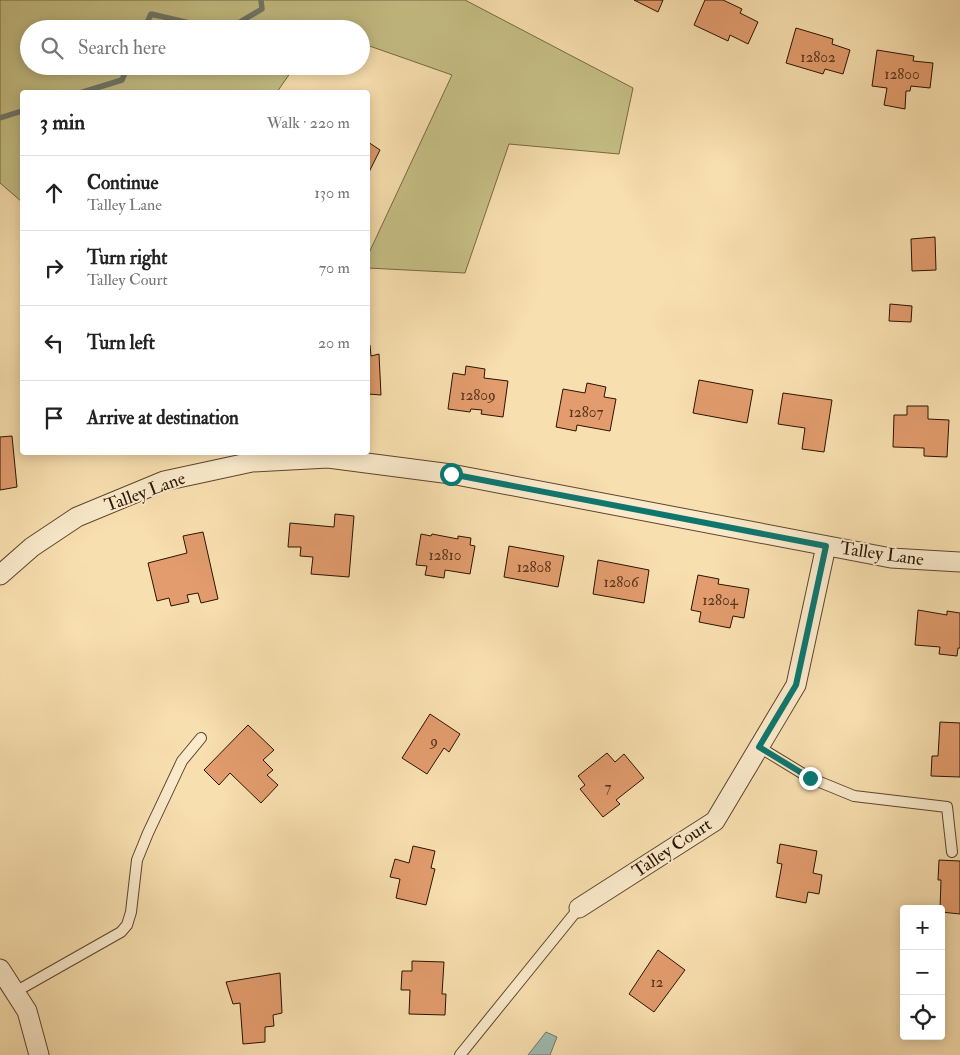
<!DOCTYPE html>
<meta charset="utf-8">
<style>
:root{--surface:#fff;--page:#f2f2f2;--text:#222;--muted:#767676;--line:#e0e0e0}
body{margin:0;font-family:"IM FELL Double Pica",serif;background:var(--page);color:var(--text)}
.controls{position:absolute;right:15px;bottom:15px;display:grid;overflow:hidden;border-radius:5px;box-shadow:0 2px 12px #0003}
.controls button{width:45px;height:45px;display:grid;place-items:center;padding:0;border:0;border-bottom:1px solid var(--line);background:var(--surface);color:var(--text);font:25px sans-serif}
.stop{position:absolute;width:15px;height:15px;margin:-11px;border:4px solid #0f766e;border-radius:50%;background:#fff}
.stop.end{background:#0f766e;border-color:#fff;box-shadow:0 1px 5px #0008}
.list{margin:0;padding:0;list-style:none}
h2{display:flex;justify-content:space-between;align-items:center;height:65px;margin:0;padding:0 20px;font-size:21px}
h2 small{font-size:16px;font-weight:400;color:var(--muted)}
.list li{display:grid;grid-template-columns:32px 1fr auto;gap:15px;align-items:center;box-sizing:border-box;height:75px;padding:0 20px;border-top:1px solid var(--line)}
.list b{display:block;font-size:19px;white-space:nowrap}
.list p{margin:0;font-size:16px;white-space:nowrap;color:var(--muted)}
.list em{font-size:16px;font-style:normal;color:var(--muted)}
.icon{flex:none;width:28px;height:28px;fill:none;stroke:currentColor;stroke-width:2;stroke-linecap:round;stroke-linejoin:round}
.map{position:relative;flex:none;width:960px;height:1055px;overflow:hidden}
.search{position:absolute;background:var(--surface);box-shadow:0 2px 12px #0003;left:20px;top:20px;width:350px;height:55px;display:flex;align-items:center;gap:12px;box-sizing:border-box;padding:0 18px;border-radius:28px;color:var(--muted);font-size:19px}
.panel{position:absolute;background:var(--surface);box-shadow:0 2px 12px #0003;left:20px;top:90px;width:350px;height:365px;border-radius:5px}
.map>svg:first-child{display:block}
</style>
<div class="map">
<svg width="960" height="1055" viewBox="0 0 960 1055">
<rect width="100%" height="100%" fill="#f8dfaf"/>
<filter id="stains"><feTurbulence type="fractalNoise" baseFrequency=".004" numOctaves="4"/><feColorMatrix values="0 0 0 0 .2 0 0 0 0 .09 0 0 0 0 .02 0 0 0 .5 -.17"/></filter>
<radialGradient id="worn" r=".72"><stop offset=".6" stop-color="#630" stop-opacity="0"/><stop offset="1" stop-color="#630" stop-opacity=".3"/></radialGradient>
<path fill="#c5bf85" stroke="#786843" d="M 0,0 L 465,0 L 633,88 L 619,154 L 509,144 L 465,273 L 368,268 L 368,255 L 452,75 L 361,43 L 361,29 L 29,29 L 29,66 L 295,66 L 277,92 L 22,92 L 22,202 L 0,183 Z"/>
<path fill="#9fbcb1" stroke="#71786b" d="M 546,1032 L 557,1037 L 550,1055 L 528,1055 Z"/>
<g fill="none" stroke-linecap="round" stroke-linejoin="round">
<path stroke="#71786b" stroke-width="5.5" d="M 144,29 L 151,14 L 215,29
M 228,29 L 262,9 L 261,0
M 83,92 L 122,80 L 128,66
M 0,118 L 22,111"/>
</g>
<path fill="#e29c6d" stroke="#2b1201" d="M 634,0 L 663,0 L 658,12 Z
M 705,0 L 723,0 L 742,9 L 740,13 L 758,22 L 748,44 L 730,35 L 728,41 L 694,25 Z
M 796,28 L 833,39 L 832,44 L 850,50 L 843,74 L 825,69 L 823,74 L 786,63 Z
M 877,50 L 914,56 L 913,61 L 933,63 L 930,88 L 911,86 L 910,91 L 906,91 L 905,109 L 884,105 L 887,88 L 872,86 Z
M 368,142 L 380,150 L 368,174 Z
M 935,237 L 936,270 L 912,271 L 911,239 Z
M 890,304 L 912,306 L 911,322 L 889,321 Z
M 368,345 L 370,345 L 371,356 L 379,354 L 381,395 L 368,394 Z
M 466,366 L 485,369 L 484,378 L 508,381 L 503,417 L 481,414 L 482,410 L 471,409 L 470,412 L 448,409 L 453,373 L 465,375 Z
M 699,380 L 753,390 L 747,423 L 693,413 Z
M 587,383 L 606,387 L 604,397 L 616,399 L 610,431 L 577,425 L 576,431 L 556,427 L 563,389 L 585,393 Z
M 783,393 L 832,400 L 824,452 L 802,449 L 805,428 L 778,424 Z
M 907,406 L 928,406 L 928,419 L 949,420 L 947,457 L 924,456 L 924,448 L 893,447 L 894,415 L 907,415 Z
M 12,436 L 17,487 L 0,490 L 0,437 Z
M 335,514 L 354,516 L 349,577 L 311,574 L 313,557 L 300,556 L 301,547 L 288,547 L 290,523 L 334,527 Z
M 203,532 L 218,599 L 201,603 L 198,593 L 187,595 L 189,602 L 171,606 L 169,598 L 157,601 L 148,563 L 187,553 L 183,536 Z
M 421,534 L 431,536 L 432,534 L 458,539 L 458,536 L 471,538 L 470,545 L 475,546 L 470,574 L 445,570 L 444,578 L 425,575 L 427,566 L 416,565 Z
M 509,546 L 564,556 L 558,587 L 504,577 Z
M 598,560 L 649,570 L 644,603 L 593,594 Z
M 698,575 L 719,579 L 718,584 L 749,589 L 744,618 L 733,616 L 730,628 L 699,622 L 701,612 L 691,610 Z
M 918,610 L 947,615 L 947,611 L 960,613 L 960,648 L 958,648 L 957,656 L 939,654 L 940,647 L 915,645 Z
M 430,714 L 460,734 L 449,752 L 444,748 L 427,774 L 402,758 Z
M 940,722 L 960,723 L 960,777 L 931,776 L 932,756 L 938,756 Z
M 248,725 L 274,750 L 263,760 L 273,770 L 267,775 L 278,785 L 261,803 L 230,773 L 219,785 L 204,770 Z
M 607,753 L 615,762 L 624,754 L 644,778 L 616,800 L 620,804 L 603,817 L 580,789 L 585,785 L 578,776 Z
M 780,844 L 817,851 L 813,873 L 822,875 L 819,894 L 808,892 L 806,903 L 776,897 L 782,864 L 777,863 Z
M 413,846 L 435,851 L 431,868 L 435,869 L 426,905 L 396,898 L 400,879 L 390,877 L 395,859 L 409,863 Z
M 939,860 L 960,861 L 960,914 L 941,912 L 940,909 L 941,880 L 938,880 Z
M 658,950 L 685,970 L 654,1012 L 629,994 Z
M 412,961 L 444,962 L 442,994 L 446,994 L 445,1015 L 409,1014 L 410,990 L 401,990 L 402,971 L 412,971 Z
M 280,973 L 282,1013 L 273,1015 L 274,1026 L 265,1027 L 265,1042 L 243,1044 L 240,1003 L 233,1004 L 226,982 Z"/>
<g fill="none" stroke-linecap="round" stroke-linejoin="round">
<defs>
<path id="service" d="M 759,747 L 810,778 L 854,796 L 947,807 L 952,852
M 15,992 L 121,932 L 127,925 L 131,912 L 137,860 L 148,833 L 182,761 L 201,738
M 460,1055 L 579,908"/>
<path id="minor" d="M 0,575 L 32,547 L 77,517 L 164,481 L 252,462 L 328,458 L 451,474 L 891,558 L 960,562
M 579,908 L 715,821 L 796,685 L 826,546
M 0,969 L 27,1011 L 39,1055"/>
</defs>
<use href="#service" stroke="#5e452c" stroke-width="12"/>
<use href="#minor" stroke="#5e452c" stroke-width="21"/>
<use href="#service" stroke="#faeacb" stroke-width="10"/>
<use href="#minor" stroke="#faeacb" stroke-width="19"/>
</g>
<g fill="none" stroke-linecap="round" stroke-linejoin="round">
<path stroke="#0f766e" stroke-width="6" d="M 451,474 L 826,546 L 796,685 L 759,747 L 810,778"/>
</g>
<g text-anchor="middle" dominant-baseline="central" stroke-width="4" stroke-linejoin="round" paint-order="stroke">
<g font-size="15" fill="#59341c">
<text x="818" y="57">12802</text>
<text x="902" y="74">12800</text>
<text x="478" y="395">12809</text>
<text x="586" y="412">12807</text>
<text x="445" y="555">12810</text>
<text x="534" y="567">12808</text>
<text x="621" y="582">12806</text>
<text x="720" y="600">12804</text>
<text x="434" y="741">9</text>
<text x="608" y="787">7</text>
<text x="657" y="982">12</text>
</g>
<g font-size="18" fill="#2b1201" stroke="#faeacb">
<text transform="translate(145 492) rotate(-20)">Talley Lane</text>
<text transform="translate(882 554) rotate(8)">Talley Lane</text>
<text transform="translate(672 848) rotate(-34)">Talley Court</text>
</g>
</g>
<rect width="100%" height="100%" filter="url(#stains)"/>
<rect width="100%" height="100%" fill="url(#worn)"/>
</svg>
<div class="controls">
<button>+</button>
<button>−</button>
<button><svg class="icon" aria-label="locate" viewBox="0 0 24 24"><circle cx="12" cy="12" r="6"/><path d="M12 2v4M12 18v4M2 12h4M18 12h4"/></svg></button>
</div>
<div class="stop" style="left:451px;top:474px"></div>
<div class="stop end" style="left:810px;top:778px"></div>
<div class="search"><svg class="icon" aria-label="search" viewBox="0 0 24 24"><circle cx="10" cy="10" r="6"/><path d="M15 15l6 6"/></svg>Search here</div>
<section class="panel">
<h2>3 min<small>Walk · 220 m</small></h2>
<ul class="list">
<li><svg class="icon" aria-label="ahead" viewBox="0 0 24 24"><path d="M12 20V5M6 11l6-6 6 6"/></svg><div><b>Continue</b><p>Talley Lane</p></div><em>130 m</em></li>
<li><svg class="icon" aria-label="right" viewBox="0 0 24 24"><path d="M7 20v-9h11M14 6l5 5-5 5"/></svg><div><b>Turn right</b><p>Talley Court</p></div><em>70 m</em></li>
<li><svg class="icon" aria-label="left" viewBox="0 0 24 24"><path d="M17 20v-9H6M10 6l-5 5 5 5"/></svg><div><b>Turn left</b></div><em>20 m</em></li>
<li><svg class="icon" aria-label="arrive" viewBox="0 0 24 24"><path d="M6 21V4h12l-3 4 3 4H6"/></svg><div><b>Arrive at destination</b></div></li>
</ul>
</section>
</div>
